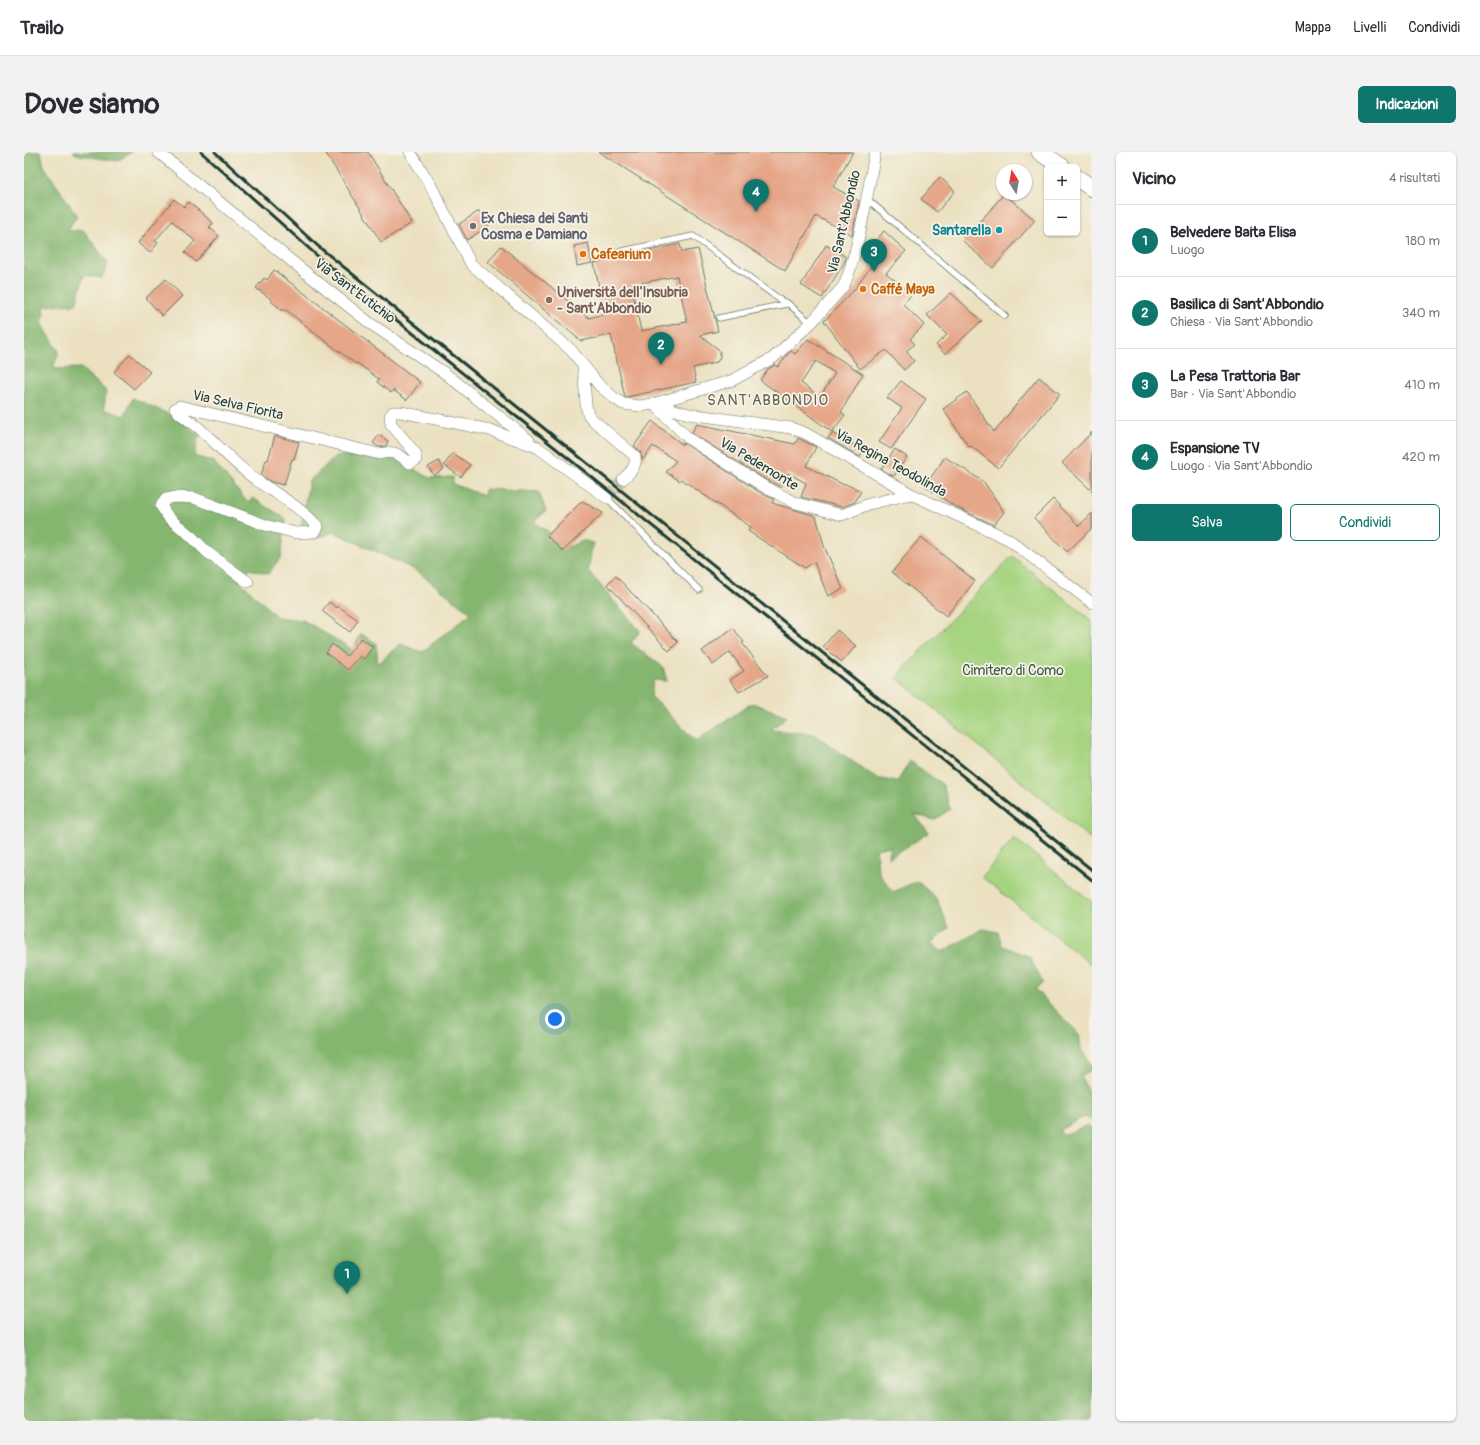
<!DOCTYPE html>
<html lang="it">
<meta charset="utf-8">
<style>
:root{--surface:#fff;--page:#f2f2f3;--text:#2b2b33;--muted:#7c7c81;--line:#e1e1e2;--accent:#0f766e}
body{margin:0;font-family:Pangolin,sans-serif;background:var(--page);color:var(--text)}
.controls{position:absolute;right:12px;top:12px;display:grid;overflow:hidden;border-radius:6px;box-shadow:0 1px 3px #0004}
.controls button{width:36px;height:36px;display:grid;place-items:center;padding:0;border:0;border-bottom:1px solid var(--line);background:var(--surface);color:var(--text);font:20px sans-serif}
.compass{position:absolute;left:972px;top:12px;width:36px;height:36px;border-radius:50%;background:var(--surface);box-shadow:0 1px 3px #0004;rotate:349deg}
.you{position:absolute;left:531px;top:867px;width:14px;height:14px;margin:-10px;border:3px solid #fff;border-radius:50%;background:#1a73e8;box-shadow:0 0 0 6px #1a73e833}
.badge{display:grid;place-items:center;width:26px;height:26px;border-radius:50%;background:var(--accent);color:#fff;font-size:13px;font-weight:700}
.pin{position:absolute;translate:-50% -33px;filter:drop-shadow(0 1px 2px #0008)}
.pin::after{content:'';position:absolute;top:21px;width:14px;height:12px;background:inherit;clip-path:polygon(0 0,100% 0,50% 100%)}
.list{margin:0;padding:0;list-style:none}
h2{display:flex;justify-content:space-between;align-items:center;height:52px;margin:0;padding:0 16px;font-size:17px}
h2 small{font-size:13px;font-weight:400;color:var(--muted)}
.list li{display:grid;grid-template-columns:26px 1fr auto;gap:12px;align-items:center;box-sizing:border-box;height:72px;padding:0 16px;border-top:1px solid var(--line)}
.list b{display:block;font-size:15px;white-space:nowrap}
.list p{margin:0;font-size:13px;white-space:nowrap;color:var(--muted)}
.list em{font-size:13px;font-style:normal;color:var(--muted)}
.actions{display:flex;gap:8px;padding:12px 16px}
.actions a{flex:1;padding:9px 0;border:1px solid var(--accent);border-radius:6px;text-align:center;font-size:14px;color:var(--accent)}
.actions .main{background:var(--accent);color:#fff}
.map{position:relative;flex:none;width:1068px;height:1269px;overflow:hidden;border-radius:6px}
header{display:flex;align-items:center;gap:24px;box-sizing:border-box;height:56px;padding:0 20px;background:var(--surface);border-bottom:1px solid var(--line)}
header strong{font-size:19px}
nav{display:flex;gap:22px;margin-inline-start:auto;font-size:14px}
.intro{display:flex;align-items:center;justify-content:space-between;box-sizing:border-box;height:96px;padding:0 24px}
h1{margin:0;font-size:28px}
.button{padding:10px 18px;border-radius:6px;background:var(--accent);color:#fff;font-size:14px;font-weight:700}
main{display:flex;gap:24px;padding:0 24px}
aside{flex:1;background:var(--surface);border-radius:6px;box-shadow:0 1px 3px #0004}
.map>svg:first-child{display:block}
</style>
<header>
<strong>Trailo</strong>
<nav><a>Mappa</a><a>Livelli</a><a>Condividi</a></nav>
</header>
<div class="intro"><h1>Dove siamo</h1><a class="button">Indicazioni</a></div>
<main>
<div class="map">
<svg width="1068" height="1269" viewBox="0 0 1068 1269">
<rect width="100%" height="100%" fill="#f7f3e8"/>
<filter id="ink" filterUnits="userSpaceOnUse"><feTurbulence type="fractalNoise" baseFrequency=".025" numOctaves="2"/><feDisplacementMap in="SourceGraphic" scale="8" xChannelSelector="R" yChannelSelector="G"/><feConvolveMatrix kernelMatrix="1 2 1 2 8 2 1 2 1" color-interpolation-filters="sRGB"/></filter>
<filter id="wash" filterUnits="userSpaceOnUse"><feTurbulence type="fractalNoise" baseFrequency=".012" numOctaves="4" result="noise"/><feDisplacementMap in="SourceGraphic" scale="16" xChannelSelector="R" yChannelSelector="G"/><feGaussianBlur stdDeviation="0.9" result="paint"/><feColorMatrix in="noise" values="0 0 0 0 0 0 0 0 0 0 0 0 0 0 0 0 0 1.4 0 .05"/><feComposite in="paint" operator="in"/></filter>
<g filter="url(#wash)">
<rect width="100%" height="100%" fill="#ebe1c1"/>
<path fill="#a7d481" stroke="#63885a" d="M 988,404 L 1068,469 L 1068,688 L 872,525 Z
M 990,686 L 1068,750 L 1068,813 L 958,725 Z"/>
<path fill="#85b66f" stroke="#527a52" d="M 0,0 L 17,0 L 20,14 L 53,64 L 43,79 L 59,78 L 84,111 L 78,126 L 60,123 L 52,152 L 21,154 L 18,172 L 35,199 L 29,217 L 57,216 L 82,239 L 80,257 L 100,264 L 109,246 L 151,265 L 175,283 L 170,304 L 190,310 L 223,350 L 229,346 L 262,367 L 257,405 L 244,422 L 226,417 L 215,428 L 253,465 L 279,468 L 329,498 L 337,482 L 352,491 L 354,512 L 376,492 L 398,500 L 447,461 L 393,419 L 310,380 L 287,388 L 277,374 L 285,329 L 312,304 L 348,303 L 365,304 L 406,326 L 429,325 L 429,332 L 460,344 L 461,337 L 515,340 L 522,359 L 510,370 L 546,395 L 558,388 L 569,391 L 564,419 L 616,479 L 607,491 L 639,515 L 643,529 L 629,528 L 627,544 L 672,589 L 728,551 L 763,564 L 747,578 L 790,582 L 852,626 L 873,630 L 886,609 L 919,633 L 926,657 L 910,668 L 890,662 L 905,681 L 864,706 L 867,694 L 852,697 L 854,719 L 869,740 L 893,729 L 913,747 L 925,776 L 907,791 L 918,800 L 959,777 L 974,780 L 978,794 L 1005,804 L 1019,831 L 1011,837 L 1055,882 L 1057,898 L 1068,913 L 1068,918 L 1057,925 L 1068,946 L 1068,967 L 1060,965 L 1035,978 L 1040,983 L 1064,973 L 1068,977 L 1068,1269 L 0,1269 Z
M 49,0 L 108,0 L 93,9 L 55,3 Z"/>
<g id="blocks">
<path fill="#e6a688" fill-rule="evenodd" d="M 301,0 L 344,0 L 388,71 L 357,90 Z
M 575,0 L 829,0 L 809,35 L 835,49 L 828,83 L 792,64 L 761,119 Z
M 916,25 L 931,39 L 913,60 L 897,47 Z
M 980,42 L 1011,68 L 969,116 L 939,89 Z
M 150,47 L 160,55 L 165,50 L 189,71 L 185,75 L 195,84 L 172,110 L 161,100 L 171,89 L 148,69 L 131,89 L 134,91 L 126,101 L 114,91 Z
M 455,59 L 465,74 L 443,88 L 435,72 Z
M 860,79 L 882,99 L 862,121 L 888,142 L 879,152 L 900,173 L 886,187 L 891,192 L 882,199 L 890,209 L 880,218 L 862,198 L 836,217 L 800,169 L 830,138 L 859,98 L 850,91 Z
M 564,91 L 568,111 L 553,114 L 550,94 Z
M 656,92 L 658,100 L 674,97 L 694,179 L 676,183 L 694,197 L 696,199 L 696,205 L 693,210 L 690,211 L 669,216 L 672,230 L 603,245 L 601,245 L 587,183 L 557,189 L 464,110 L 477,94 L 565,166 L 581,162 L 570,111 ZM 653,124 L 663,170 L 617,179 L 607,133 Z
M 802,93 L 822,105 L 820,111 L 798,146 L 777,133 Z
M 250,118 L 396,230 L 383,248 L 369,238 L 367,241 L 353,230 L 355,227 L 333,211 L 332,212 L 285,177 L 285,176 L 262,158 L 258,158 L 247,149 L 247,147 L 232,136 L 240,126 L 243,128 Z
M 142,127 L 158,144 L 138,164 L 122,146 Z
M 927,141 L 958,169 L 921,202 L 912,193 L 923,183 L 903,163 Z
M 784,187 L 839,222 L 817,260 L 821,263 L 808,280 L 736,228 L 744,217 L 751,213 L 754,215 L 763,203 L 767,199 L 771,202 ZM 792,209 L 811,221 L 796,245 L 777,231 Z
M 106,202 L 126,220 L 110,237 L 90,220 Z
M 1015,225 L 1036,242 L 974,316 L 947,294 L 945,295 L 919,257 L 943,240 L 970,280 Z
M 877,229 L 902,247 L 867,297 L 855,290 L 878,256 L 863,246 Z
M 628,269 L 659,293 L 660,291 L 737,341 L 750,347 L 748,351 L 792,364 L 800,394 L 819,437 L 804,444 L 790,410 L 781,416 L 724,379 L 727,375 L 657,327 L 656,329 L 642,320 L 652,309 L 629,294 L 619,307 L 618,307 L 616,299 L 610,294 Z
M 673,272 L 771,292 L 774,286 L 792,295 L 782,314 L 820,333 L 821,332 L 837,339 L 831,350 L 818,355 L 777,345 L 782,331 L 764,321 L 757,335 L 744,329 L 669,282 L 668,280 Z
M 1068,280 L 1068,339 L 1038,311 Z
M 808,281 L 840,299 L 836,305 L 804,286 Z
M 355,283 L 364,289 L 362,294 L 355,295 L 349,291 Z
M 251,284 L 275,290 L 270,307 L 268,307 L 260,333 L 247,330 L 237,323 L 242,308 L 244,308 Z
M 871,297 L 883,305 L 870,324 L 857,317 Z
M 429,301 L 446,313 L 437,325 L 420,313 Z
M 921,305 L 960,330 L 980,360 L 970,373 L 930,354 L 901,334 Z
M 415,309 L 420,317 L 410,323 L 404,315 Z
M 1029,347 L 1055,374 L 1068,361 L 1068,376 L 1043,400 L 1010,366 Z
M 558,349 L 579,361 L 539,399 L 523,384 Z
M 897,385 L 951,429 L 922,464 L 868,420 Z
M 592,424 L 654,490 L 645,499 L 583,432 Z
M 305,450 L 313,456 L 314,454 L 334,468 L 326,480 L 298,459 Z
M 709,476 L 720,490 L 718,491 L 744,524 L 715,540 L 706,528 L 720,519 L 706,500 L 689,513 L 678,499 Z
M 813,478 L 832,494 L 818,510 L 799,495 Z
M 337,486 L 349,495 L 340,507 L 336,504 L 324,518 L 302,501 L 308,492 L 323,504 Z"/>
</g>
</g>
<g filter="url(#ink)">
<use href="#blocks" fill-opacity="0" stroke="#667665" stroke-width="1"/>
<g fill="none" stroke-linecap="round" stroke-linejoin="round">
<path stroke="#c2c0a5" stroke-width="11" stroke-dasharray="11 5.5" stroke-linecap="butt" d="M 583,346 L 599,327"/>
<defs>
<path id="lane" d="M 843,47 L 981,164
M 575,104 L 669,84 L 762,152 L 762,150 L 787,171
M 695,166 L 762,152
M 583,346 L 675,438"/>
<path id="street" d="M 134,0 L 281,120 L 347,172 L 422,222 L 505,288
M 386,0 L 407,34 L 447,112 L 547,198 L 575,233 L 589,245 L 599,252 L 616,254 L 629,252 L 709,228 L 749,206 L 787,171 L 819,135 C 825,124 827,112 831,100 C 840,67 845,34 851,0
M 559,213 L 562,253 L 564,262 L 569,268 L 611,304 C 613,314 606,321 599,327
M 630,252 L 665,262 L 767,276 L 781,281 L 887,342 L 984,387 L 1068,451
M 630,252 L 665,287 L 741,335 L 772,351 L 818,363 L 845,352 L 887,342
M 224,430 L 183,400 L 167,384 L 145,366 L 137,354 L 142,347 L 151,345 L 170,346 L 241,373 L 272,381 L 291,380 L 294,375 C 279,356 251,342 231,327 C 210,312 194,293 175,276 C 167,269 158,265 151,257 L 156,254 L 355,302 C 371,298 374,302 386,311 L 392,308 L 392,302 L 367,272 L 366,264 L 369,260 L 377,260 L 466,278 L 513,295 L 583,346"/>
<path id="primary" d="M 1016,0 L 1038,15
M 1053,26 L 1068,36"/>
</defs>
<use href="#lane" stroke="#667665" stroke-width="7"/>
<use href="#street" stroke="#667665" stroke-width="12"/>
<use href="#primary" stroke="#667665" stroke-width="18"/>
<use href="#lane" stroke="#fff" stroke-width="5.5"/>
<use href="#street" stroke="#fff" stroke-width="11"/>
<use href="#primary" stroke="#fff" stroke-width="17"/>
<path stroke="#1f3d34" stroke-width="3" d="M 177,0 L 298,108 L 1068,728
M 191,0 L 295,95 L 1068,718"/>
</g>
</g>
<circle fill="#6b7280" stroke="#f7f3e8" stroke-width="1.5" cx="449" cy="74" r="4"/>
<circle fill="#0f9aa8" stroke="#f7f3e8" stroke-width="1.5" cx="975" cy="78" r="4"/>
<g fill="#e8710a" stroke="#f7f3e8" stroke-width="1.5">
<circle cx="559" cy="102" r="4"/>
<circle cx="839" cy="137" r="4"/>
</g>
<circle fill="#8d6e63" stroke="#f7f3e8" stroke-width="1.5" cx="525" cy="148" r="4"/>
<g text-anchor="middle" dominant-baseline="central" stroke-width="3.5" stroke-linejoin="round" paint-order="stroke">
<g font-size="14" font-weight="bold" fill="#5b616d" stroke="#f7f3e8" text-anchor="start">
<text x="457" y="66">Ex Chiesa dei Santi<tspan x="457" dy="16">Cosma e Damiano</tspan></text>
</g>
<g font-size="14" fill="#1f3d34" stroke="#f7f3e8">
<text transform="translate(820 70) rotate(-77)">Via Sant'Abbondio</text>
<text transform="translate(331 139) rotate(37)">Via Sant'Eutichio</text>
<text transform="translate(214 253) rotate(13)">Via Selva Fiorita</text>
<text transform="translate(867 311) rotate(29)">Via Regina Teodolinda</text>
<text transform="translate(735 312) rotate(31)">Via Pedemonte</text>
</g>
<g font-size="14" font-weight="bold" fill="#0d838f" stroke="#f7f3e8" text-anchor="end">
<text x="967" y="78">Santarella</text>
</g>
<g font-size="14" font-weight="bold" fill="#c56008" stroke="#f7f3e8" text-anchor="start">
<text x="567" y="102">Cafearium</text>
<text x="847" y="137">Caffé Maya</text>
</g>
<g font-size="14" font-weight="bold" fill="#785e54" stroke="#f7f3e8" text-anchor="start">
<text x="533" y="140">Università dell'Insubria<tspan x="533" dy="16">- Sant'Abbondio</tspan></text>
</g>
<g font-size="14" fill="#3a5b43" stroke="#f7f3e8">
<text x="989" y="518">Cimitero di Como</text>
</g>
<g font-size="15" letter-spacing="1" fill="#656251" stroke="#f7f3e8">
<text x="744" y="248">SANT'ABBONDIO</text>
</g>
</g>
</svg>
<div class="controls">
<button>+</button>
<button>−</button>
</div>
<svg class="compass" viewBox="-18 -18 36 36"><path d="M0-13l5 13h-10z" fill="#e53935"/><path d="M0 13l5-13h-10z" fill="#7c7c81"/></svg>
<div class="you"></div>
<div class="pin badge" style="left:323px;top:1142px">1</div>
<div class="pin badge" style="left:637px;top:213px">2</div>
<div class="pin badge" style="left:850px;top:120px">3</div>
<div class="pin badge" style="left:732px;top:60px">4</div>
</div>
<aside>
<h2>Vicino<small>4 risultati</small></h2>
<ul class="list">
<li><span class="badge">1</span><div><b>Belvedere Baita Elisa</b><p>Luogo</p></div><em>180 m</em></li>
<li><span class="badge">2</span><div><b>Basilica di Sant'Abbondio</b><p>Chiesa · Via Sant'Abbondio</p></div><em>340 m</em></li>
<li><span class="badge">3</span><div><b>La Pesa Trattoria Bar</b><p>Bar · Via Sant'Abbondio</p></div><em>410 m</em></li>
<li><span class="badge">4</span><div><b>Espansione TV</b><p>Luogo · Via Sant'Abbondio</p></div><em>420 m</em></li>
</ul>
<div class="actions"><a class="main">Salva</a><a>Condividi</a></div>
</aside>
</main>
